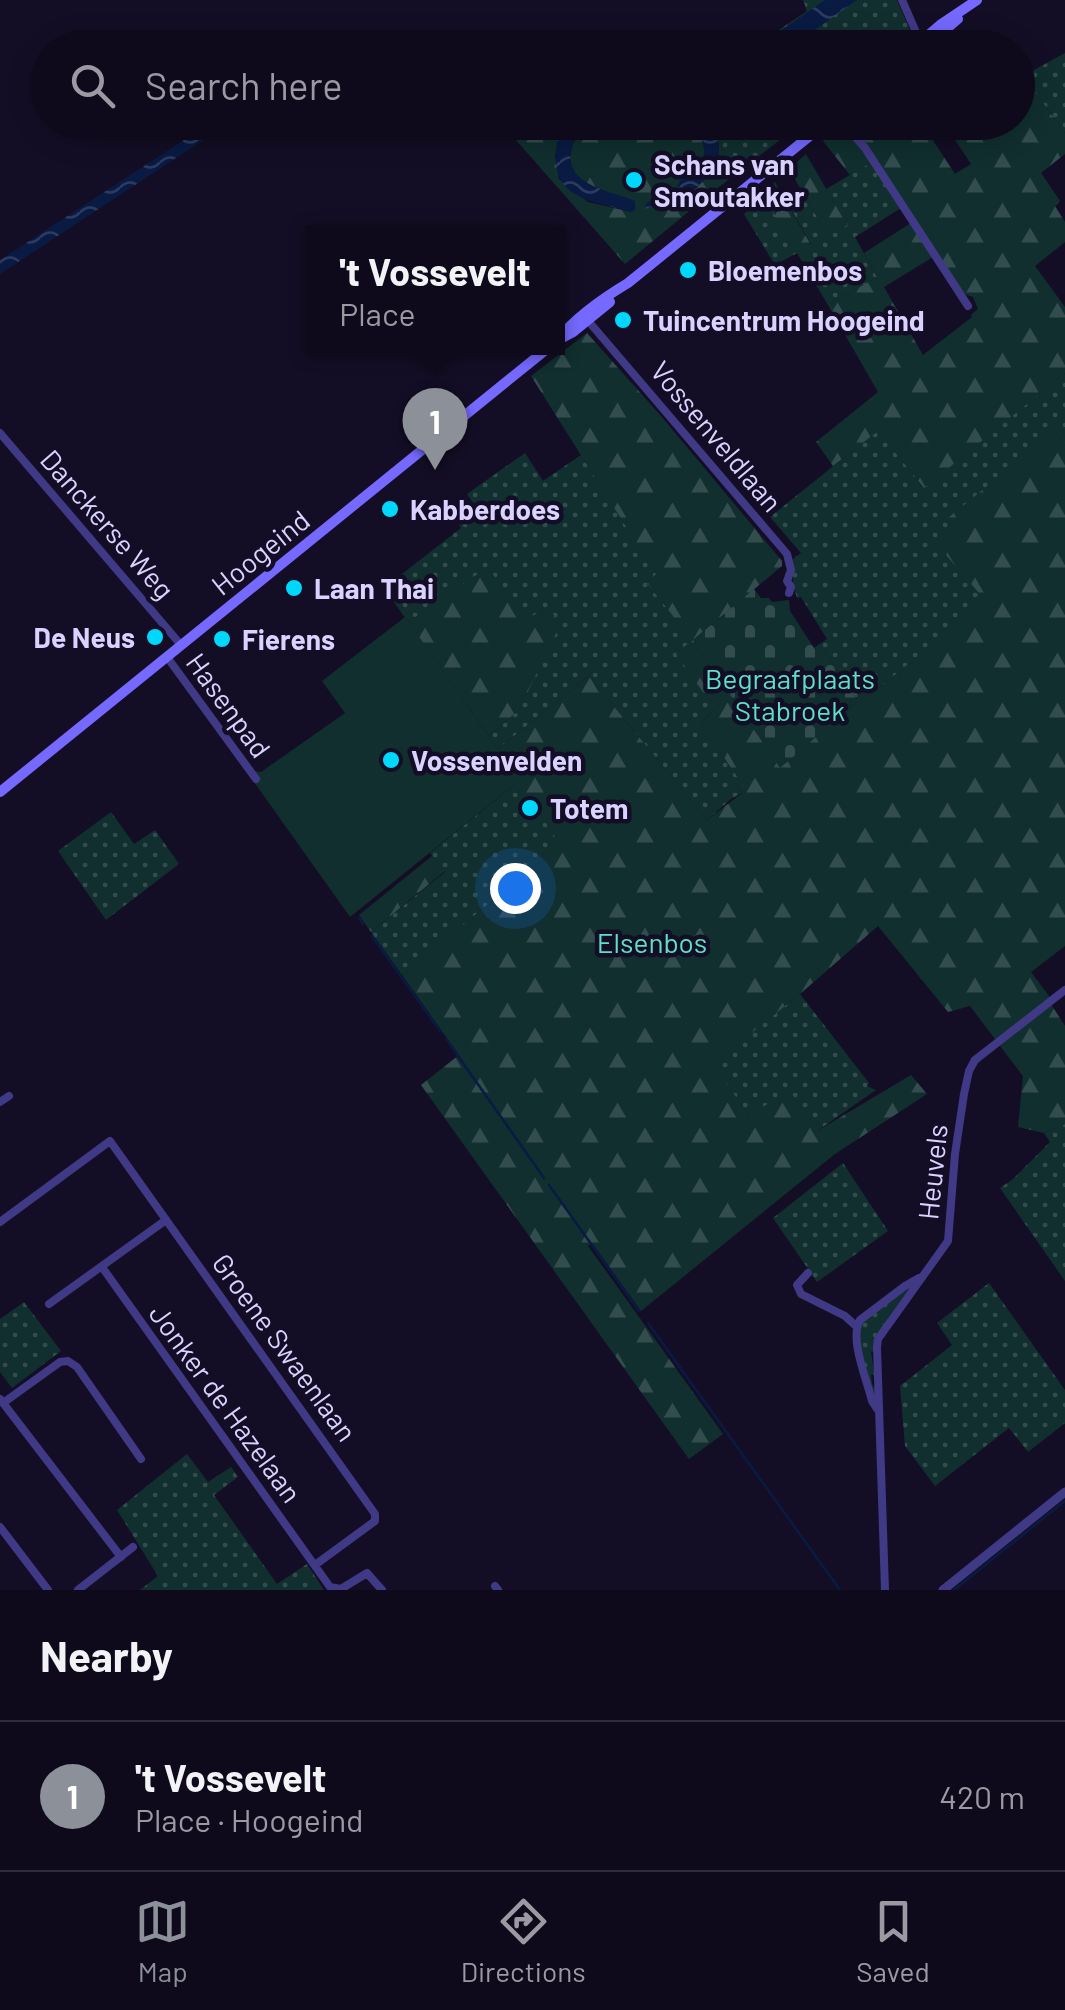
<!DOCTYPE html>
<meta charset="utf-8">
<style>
:root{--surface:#0e0a1c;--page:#1c1829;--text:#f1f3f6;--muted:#9b9aa3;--line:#2e2b3b;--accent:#8c9099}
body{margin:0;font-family:Barlow,sans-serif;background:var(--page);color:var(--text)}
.you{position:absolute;left:515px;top:888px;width:35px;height:35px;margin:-25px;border:8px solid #fff;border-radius:50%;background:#1a73e8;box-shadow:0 0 0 15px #1a73e833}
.badge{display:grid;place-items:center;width:65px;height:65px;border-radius:50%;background:var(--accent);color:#fff;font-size:32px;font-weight:700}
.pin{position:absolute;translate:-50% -82px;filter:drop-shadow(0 2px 5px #0008)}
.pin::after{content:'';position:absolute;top:52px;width:35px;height:30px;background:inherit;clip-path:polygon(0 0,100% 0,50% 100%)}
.popup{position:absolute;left:305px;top:225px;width:260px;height:130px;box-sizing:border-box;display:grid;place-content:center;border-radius:0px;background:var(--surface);filter:drop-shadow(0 2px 8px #0005);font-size:32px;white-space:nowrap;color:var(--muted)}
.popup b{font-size:38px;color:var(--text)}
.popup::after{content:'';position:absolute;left:50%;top:100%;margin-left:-20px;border:20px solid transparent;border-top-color:var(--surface)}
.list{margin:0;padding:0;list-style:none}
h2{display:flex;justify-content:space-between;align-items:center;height:130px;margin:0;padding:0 40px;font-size:42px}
h2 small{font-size:32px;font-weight:400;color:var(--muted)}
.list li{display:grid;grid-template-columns:65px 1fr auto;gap:30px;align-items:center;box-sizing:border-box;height:150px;padding:0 40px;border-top:2px solid var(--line)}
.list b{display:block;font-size:38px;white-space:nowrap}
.list p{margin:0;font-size:32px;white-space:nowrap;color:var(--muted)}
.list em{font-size:32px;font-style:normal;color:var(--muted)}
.icon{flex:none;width:55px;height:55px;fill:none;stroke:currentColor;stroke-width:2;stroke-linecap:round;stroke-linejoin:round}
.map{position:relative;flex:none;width:1065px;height:1590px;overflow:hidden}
.search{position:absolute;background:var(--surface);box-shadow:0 5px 25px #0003;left:30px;right:30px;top:30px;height:110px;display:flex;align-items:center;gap:25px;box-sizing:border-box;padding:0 35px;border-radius:55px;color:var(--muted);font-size:38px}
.sheet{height:280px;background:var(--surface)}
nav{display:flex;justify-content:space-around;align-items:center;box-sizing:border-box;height:140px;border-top:2px solid var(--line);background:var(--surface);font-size:28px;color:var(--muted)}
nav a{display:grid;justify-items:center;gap:5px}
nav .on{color:var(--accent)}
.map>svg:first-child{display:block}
</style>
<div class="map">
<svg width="1065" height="1590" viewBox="0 0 1065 1590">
<defs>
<pattern id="grass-dots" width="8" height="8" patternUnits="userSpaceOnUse" patternTransform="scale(2.5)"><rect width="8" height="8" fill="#112f2f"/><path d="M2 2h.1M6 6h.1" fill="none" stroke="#334c4e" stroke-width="1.8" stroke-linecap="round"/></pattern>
<pattern id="forest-firs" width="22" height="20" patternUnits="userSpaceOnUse" patternTransform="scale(2.5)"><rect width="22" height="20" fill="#112f2f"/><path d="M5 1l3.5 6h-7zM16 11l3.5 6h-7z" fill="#334c4e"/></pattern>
<pattern id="cemetery-stones" width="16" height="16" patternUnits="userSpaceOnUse" patternTransform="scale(2.5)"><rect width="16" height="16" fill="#112f2f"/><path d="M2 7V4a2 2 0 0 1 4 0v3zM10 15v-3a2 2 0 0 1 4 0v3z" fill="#334c4e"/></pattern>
<pattern id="water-waves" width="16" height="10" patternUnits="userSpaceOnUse" patternTransform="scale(2.5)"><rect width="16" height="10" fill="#091b43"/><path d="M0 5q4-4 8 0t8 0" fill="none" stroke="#2c3b5f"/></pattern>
</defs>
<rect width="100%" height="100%" fill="#130e25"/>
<path fill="url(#grass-dots)" d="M 803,0 L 897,0 L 912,35 L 899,47 L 752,48 L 807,11 Z
M 1065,53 L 1065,133 L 1023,76 Z
M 718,123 L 802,123 L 715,190 L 712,187 L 724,160 Z
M 872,162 L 901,208 L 855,237 L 877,277 L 828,305 L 797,253 L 775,265 L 744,214 L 765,197 L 798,252 L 811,244 L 791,209 L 807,200 L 828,235 L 847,225 L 826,189 Z
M 1065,373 L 1065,444 L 1055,431 L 953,524 L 987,601 L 874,692 L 858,701 L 823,648 L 816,652 L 814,648 L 827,639 L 801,597 L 797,598 L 793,585 L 793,559 L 801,553 L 770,517 L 878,430 L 923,487 Z
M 525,453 L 543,481 L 581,455 L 657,575 L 647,583 L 693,640 L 715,709 L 701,723 L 747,790 L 731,799 L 707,820 L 589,676 L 498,749 L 489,736 L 519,710 L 548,607 L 525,622 L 488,568 L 408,622 L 384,588 L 461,528 L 457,521 L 476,507 L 467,494 Z
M 520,780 L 561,845 L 402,975 L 371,932 L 445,872 L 430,853 Z
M 111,812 L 134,844 L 155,830 L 179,864 L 106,920 L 58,851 Z
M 800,994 L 869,1083 L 867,1086 L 876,1090 L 817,1131 L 749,1116 L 712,1064 Z
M 1065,1124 L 1065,1281 L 1000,1188 L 1013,1179 L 1050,1142 L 1044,1133 Z
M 843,1163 L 888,1231 L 817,1282 L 773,1218 Z
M 989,1283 L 1065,1390 L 1065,1423 L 1028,1452 L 1009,1428 L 935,1486 L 905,1446 L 900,1386 L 952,1345 L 937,1323 Z
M 910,1287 L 888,1318 L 888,1322 L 885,1322 L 882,1330 L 876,1335 L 875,1355 L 872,1351 L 871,1352 L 875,1378 L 873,1374 L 871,1375 L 872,1384 L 876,1391 L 874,1396 L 857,1339 L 859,1325 Z
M 24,1302 L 61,1351 L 12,1388 L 0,1372 L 0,1319 Z
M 187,1454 L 208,1482 L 231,1467 L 238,1477 L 214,1495 L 277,1584 L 307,1564 L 324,1590 L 140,1590 L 158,1576 L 117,1510 Z"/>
<path fill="url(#forest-firs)" d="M 1023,76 L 1065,133 L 1065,154 L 1041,173 L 1060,201 L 1055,206 L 1065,222 L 1065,242 L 1035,266 L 1065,307 L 1065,373 L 924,488 L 878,431 L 833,466 L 816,442 L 878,392 L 828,305 L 877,277 L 864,253 L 911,223 L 933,257 L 884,287 L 923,355 L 972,317 L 971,315 L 978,309 L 973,297 L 964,294 L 848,125 L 851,122 L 924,123 L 923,125 L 955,174 L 971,164 L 944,123 L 1018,122 L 1018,79 Z
M 595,122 L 687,123 C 700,133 708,146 703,163 L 680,181 L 677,188 L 667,187 L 656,204 L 661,206 L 697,188 L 719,153 L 719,144 L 708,123 L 718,123 L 724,160 L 713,186 L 715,190 L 625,264 L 501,123 L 510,130 L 559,137 L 555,156 L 559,179 L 588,202 L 631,212 L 628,198 C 604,192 565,182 571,152 C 574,136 581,130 595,122 Z
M 841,125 L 872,162 L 850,175 L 823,141 Z
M 806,154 L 847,225 L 828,236 L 789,169 Z
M 775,182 L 811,245 L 797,253 L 762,193 Z
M 587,333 L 661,416 L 782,561 L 782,566 L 693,640 L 780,767 L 858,701 L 874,692 L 986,601 L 933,540 L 952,524 L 948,518 L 1055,431 L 1065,444 L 1065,946 L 1031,972 L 1049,996 L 1051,1004 L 1065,1026 L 1065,1124 L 1044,1133 L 1018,1127 L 1023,1076 L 970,1006 L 948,1012 L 878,926 L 800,994 L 713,1064 L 749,1116 L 789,1090 L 817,1131 L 911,1075 L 927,1094 L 835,1154 L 641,1311 L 592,1243 L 588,1246 L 723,1434 L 689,1459 L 421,1085 L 459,1055 L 402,975 L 560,845 L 498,749 L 589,676 L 707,820 L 746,790 L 701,723 L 715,709 L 676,654 L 692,640 L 647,583 L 656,574 L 531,376 Z
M 488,567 L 525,621 L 548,606 L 560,625 L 519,710 L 489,736 L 408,622 Z
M 432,856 L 445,871 L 371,932 L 359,915 Z"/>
<path fill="url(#cemetery-stones)" d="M 754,589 L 761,598 L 769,598 L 772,602 L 789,600 L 790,611 L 816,651 L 823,648 L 858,701 L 780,768 L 693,640 Z"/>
<path fill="#112f2f" d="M 405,617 L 520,780 L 350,917 L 249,775 L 254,771 L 261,772 L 345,713 L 322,681 Z"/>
<path fill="url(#water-waves)" d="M 825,0 L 857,0 L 791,47 L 757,47 Z
M 210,123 L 229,123 L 0,274 L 0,260 Z
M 503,123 L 595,123 C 581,130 574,136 571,152 C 565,186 612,191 635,201 L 635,210 L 631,212 C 583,198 547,199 558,137 L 509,130 Z
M 687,123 L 708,123 C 740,166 696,191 661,206 L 656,204 L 646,209 L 645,205 C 656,196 663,188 677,188 L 680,181 L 703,163 C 708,146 700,133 687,123 Z"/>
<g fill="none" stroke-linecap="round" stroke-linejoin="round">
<path stroke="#091b43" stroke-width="2.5" d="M 359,918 L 363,924
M 372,936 L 440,1031
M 446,1039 L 544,1178
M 549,1185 L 639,1311
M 648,1323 L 840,1590
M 954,1590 L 1065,1501"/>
<path stroke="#403985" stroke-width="8" d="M 902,0 L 922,46
M 842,122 L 865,148 L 968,306
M 584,316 L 787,554 L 791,570 L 787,581 L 791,587 L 789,593
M 0,433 L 181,645
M 167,657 L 256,779
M 0,1102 L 9,1096
M 0,1222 L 110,1141 L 375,1514 L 375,1521 L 315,1565
M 102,1267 L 330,1587 L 341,1589 L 367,1573 L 382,1590
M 808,1273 L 797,1285 L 801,1294 L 845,1316 L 856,1326
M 49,1304 L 166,1220
M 0,1399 L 121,1557
M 3,1403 L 60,1362 L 68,1361 L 77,1367 L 141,1459
M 877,1409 L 872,1401 C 867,1380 849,1339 860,1320 L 905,1286 L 919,1278
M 0,1527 L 48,1590
M 495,1586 L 498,1590
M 78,1590 L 133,1547
M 885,1590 L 877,1347 L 878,1339 L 948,1241 L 955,1154 L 964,1094 L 969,1071 L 975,1060 L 1065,990"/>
<path stroke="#403985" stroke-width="9" d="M 943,1590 L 1065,1492"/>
<path stroke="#7569ff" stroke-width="10" d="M 913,48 L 940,25 L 977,0
M 924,48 L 958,19
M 558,339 C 577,316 603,298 628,283 L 827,122
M 560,339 L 573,332 L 610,302
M 0,792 L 548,348"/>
</g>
<g fill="#00d7fd" stroke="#130e25" stroke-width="4">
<circle cx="634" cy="180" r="10"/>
<circle cx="688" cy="270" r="10"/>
<circle cx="623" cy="320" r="10"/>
<circle cx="390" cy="509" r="10"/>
<circle cx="294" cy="588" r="10"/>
<circle cx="155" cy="637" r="10"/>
<circle cx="222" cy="639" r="10"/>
<circle cx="391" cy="760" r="10"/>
<circle cx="530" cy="808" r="10"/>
</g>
<g text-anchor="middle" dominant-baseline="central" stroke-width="9" stroke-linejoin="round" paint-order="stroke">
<g font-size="28" font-weight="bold" fill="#dad2ff" stroke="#130e25" text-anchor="start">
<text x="654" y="164">Schans van<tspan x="654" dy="32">Smoutakker</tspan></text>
<text x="708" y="270">Bloemenbos</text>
<text x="643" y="320">Tuincentrum Hoogeind</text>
<text x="410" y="509">Kabberdoes</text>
<text x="314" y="588">Laan Thai</text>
<text x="135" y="637" text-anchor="end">De Neus</text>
<text x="242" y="639">Fierens</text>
<text x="411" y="760">Vossenvelden</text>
<text x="550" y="808">Totem</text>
</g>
<g font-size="28" fill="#dad2ff" stroke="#130e25">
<text transform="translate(717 436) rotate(50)">Vossenveldlaan</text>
<text transform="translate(108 524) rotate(49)">Danckerse Weg</text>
<text transform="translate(260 552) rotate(-39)">Hoogeind</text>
<text transform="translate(229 705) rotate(54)">Hasenpad</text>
<text transform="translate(932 1172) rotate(-84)">Heuvels</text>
<text transform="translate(285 1347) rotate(54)">Groene Swaenlaan</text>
<text transform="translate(226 1403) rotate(54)">Jonker de Hazelaan</text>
</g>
<g font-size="28" fill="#5ce1c7" stroke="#130e25">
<text x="790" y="678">Begraafplaats<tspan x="790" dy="32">Stabroek</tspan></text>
<text x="652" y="942">Elsenbos</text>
</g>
</g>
</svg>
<div class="you"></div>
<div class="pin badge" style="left:435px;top:470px">1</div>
<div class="popup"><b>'t Vossevelt</b>Place</div>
<div class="search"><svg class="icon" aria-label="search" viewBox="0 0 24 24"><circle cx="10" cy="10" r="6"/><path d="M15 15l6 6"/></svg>Search here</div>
</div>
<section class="sheet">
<h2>Nearby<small></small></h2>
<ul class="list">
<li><span class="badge">1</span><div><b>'t Vossevelt</b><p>Place · Hoogeind</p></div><em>420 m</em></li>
</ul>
</section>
<nav>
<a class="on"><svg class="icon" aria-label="map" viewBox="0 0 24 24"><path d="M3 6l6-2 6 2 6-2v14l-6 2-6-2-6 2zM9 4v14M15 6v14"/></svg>Map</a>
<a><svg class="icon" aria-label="directions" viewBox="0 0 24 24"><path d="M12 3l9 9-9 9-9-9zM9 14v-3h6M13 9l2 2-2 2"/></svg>Directions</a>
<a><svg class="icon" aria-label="saved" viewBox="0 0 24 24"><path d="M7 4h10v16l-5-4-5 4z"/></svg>Saved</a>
</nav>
